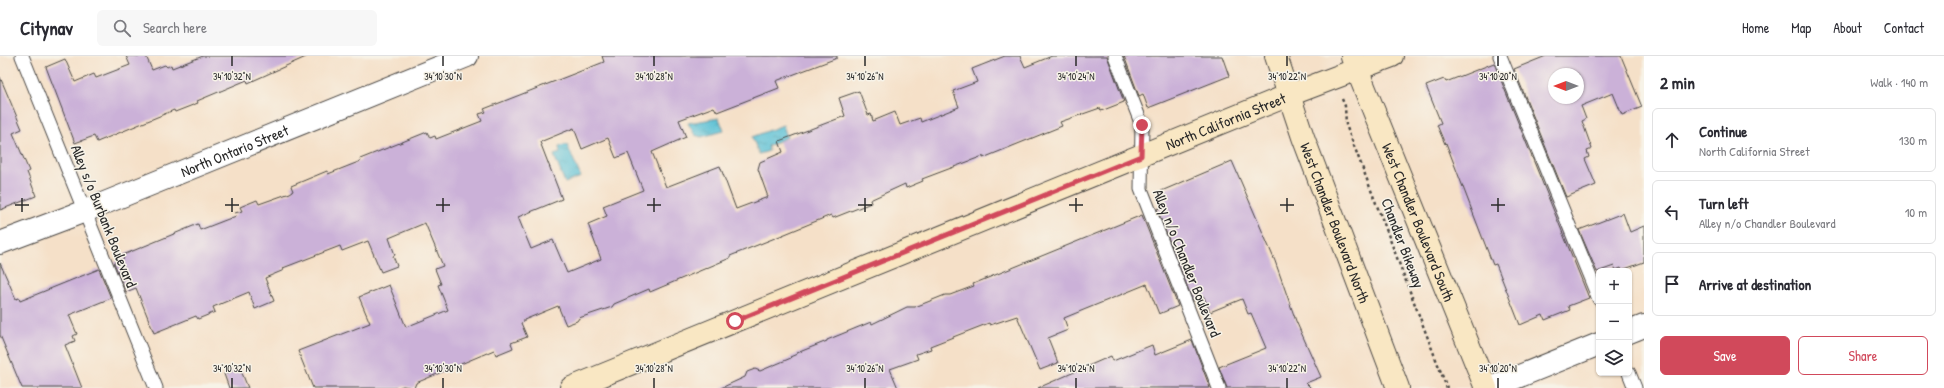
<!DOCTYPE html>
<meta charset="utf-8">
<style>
:root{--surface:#fff;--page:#f7f7f7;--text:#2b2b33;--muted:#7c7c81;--line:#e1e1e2;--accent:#d1495b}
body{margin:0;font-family:"Patrick Hand",sans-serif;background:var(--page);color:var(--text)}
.controls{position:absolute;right:12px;bottom:12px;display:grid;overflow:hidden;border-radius:6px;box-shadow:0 1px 3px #0004}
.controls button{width:36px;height:36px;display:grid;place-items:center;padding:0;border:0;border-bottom:1px solid var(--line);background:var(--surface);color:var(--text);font:20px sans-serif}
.compass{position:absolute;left:1548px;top:12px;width:36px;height:36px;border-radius:50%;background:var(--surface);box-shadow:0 1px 3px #0004;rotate:270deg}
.stop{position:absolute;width:12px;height:12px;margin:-9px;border:3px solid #d1495b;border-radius:50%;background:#fff}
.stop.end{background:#d1495b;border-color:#fff;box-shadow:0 1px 4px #0008}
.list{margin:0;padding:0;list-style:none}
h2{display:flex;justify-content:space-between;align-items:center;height:52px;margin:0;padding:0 16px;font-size:17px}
h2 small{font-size:13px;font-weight:400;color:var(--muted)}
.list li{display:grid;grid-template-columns:26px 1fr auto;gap:12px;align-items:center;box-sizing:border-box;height:64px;margin:0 8px 8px;padding:0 8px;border:1px solid var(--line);border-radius:6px}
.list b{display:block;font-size:15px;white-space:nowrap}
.list p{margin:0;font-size:13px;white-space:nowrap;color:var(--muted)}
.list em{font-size:13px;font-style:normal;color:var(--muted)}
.actions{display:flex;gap:8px;padding:12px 16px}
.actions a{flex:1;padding:9px 0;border:1px solid var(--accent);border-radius:6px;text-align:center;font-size:14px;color:var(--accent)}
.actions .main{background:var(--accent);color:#fff}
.icon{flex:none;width:22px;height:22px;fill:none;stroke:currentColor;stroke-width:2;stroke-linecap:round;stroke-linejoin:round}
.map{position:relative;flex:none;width:1644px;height:332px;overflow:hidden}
header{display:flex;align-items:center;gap:24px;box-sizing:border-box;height:56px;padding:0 20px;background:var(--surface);border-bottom:1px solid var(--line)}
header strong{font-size:19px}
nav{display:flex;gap:22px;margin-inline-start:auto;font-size:14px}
.search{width:280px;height:36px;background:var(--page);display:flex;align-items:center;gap:10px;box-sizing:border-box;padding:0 14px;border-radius:6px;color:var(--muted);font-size:15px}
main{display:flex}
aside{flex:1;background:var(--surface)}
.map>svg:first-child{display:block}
</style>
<header>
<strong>Citynav</strong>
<div class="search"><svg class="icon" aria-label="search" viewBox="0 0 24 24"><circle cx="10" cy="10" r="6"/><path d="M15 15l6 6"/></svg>Search here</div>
<nav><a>Home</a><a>Map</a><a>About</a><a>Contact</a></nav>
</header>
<main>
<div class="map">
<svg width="1644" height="332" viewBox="0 0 1644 332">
<defs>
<pattern id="water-ripples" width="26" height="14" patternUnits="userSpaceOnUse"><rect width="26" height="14" fill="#58c0d5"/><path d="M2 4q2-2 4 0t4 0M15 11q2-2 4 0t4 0" fill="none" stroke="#499cad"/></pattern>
</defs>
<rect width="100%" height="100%" fill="#f7f3e8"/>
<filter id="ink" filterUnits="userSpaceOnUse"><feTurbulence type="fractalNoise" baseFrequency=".025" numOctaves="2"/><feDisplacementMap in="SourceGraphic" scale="8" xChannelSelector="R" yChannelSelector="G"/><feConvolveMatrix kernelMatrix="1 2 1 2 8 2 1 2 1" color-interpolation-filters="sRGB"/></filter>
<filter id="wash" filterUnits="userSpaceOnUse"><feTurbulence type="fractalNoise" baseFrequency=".012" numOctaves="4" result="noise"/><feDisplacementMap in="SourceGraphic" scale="16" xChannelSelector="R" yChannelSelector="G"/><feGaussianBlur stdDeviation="0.9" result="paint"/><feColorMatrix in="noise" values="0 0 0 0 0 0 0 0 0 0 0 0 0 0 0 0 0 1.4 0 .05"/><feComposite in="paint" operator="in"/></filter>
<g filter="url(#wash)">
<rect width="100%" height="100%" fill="#f5e0c8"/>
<path fill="url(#water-ripples)" stroke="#427680" d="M 719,62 L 724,75 L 701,81 L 695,79 L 688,67 Z
M 783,69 L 787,81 L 768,90 L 769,95 L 759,98 L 752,81 Z
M 564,89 L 567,89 L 581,121 L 565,127 L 554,99 L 560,97 L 559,91 Z"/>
<g id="blocks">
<path fill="#cbb1d8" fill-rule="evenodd" d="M 126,0 L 146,0 L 152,14 L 165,9 L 167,11 L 171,9 L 172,12 L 203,0 L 308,0 L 248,27 L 247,24 L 197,45 L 198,47 L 175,56 L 174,54 L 97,86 L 94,80 L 75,87 L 46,11 L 65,3 L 75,26 L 94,18 L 96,22 L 130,9 Z
M 602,0 L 837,0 L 837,2 L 776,25 L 779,32 L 717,56 L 714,51 L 679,64 L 686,81 L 652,96 L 666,131 L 720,110 L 736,153 L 768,141 L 758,113 L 760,106 L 783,96 L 779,85 L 845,60 L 839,42 L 859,35 L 868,59 L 871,58 L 873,65 L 895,56 L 900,69 L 920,62 L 921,66 L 959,51 L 953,35 L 977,26 L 972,13 L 1005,0 L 1020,0 L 1025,11 L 1052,0 L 1107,0 L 1124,46 L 1101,55 L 1100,52 L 1060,66 L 1062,70 L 983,102 L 983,100 L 922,123 L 923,125 L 906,132 L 905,128 L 870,144 L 871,147 L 833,162 L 831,159 L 785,178 L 730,200 L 730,202 L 676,225 L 650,236 L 649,233 L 614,248 L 612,251 L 579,262 L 577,265 L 566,269 L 558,250 L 524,264 L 524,266 L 521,267 L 527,281 L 511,287 L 513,292 L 496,299 L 494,294 L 416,327 L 414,332 L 403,330 L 397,332 L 313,332 L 298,295 L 370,267 L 359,241 L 389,229 L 406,271 L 448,254 L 438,229 L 441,228 L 435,213 L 443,210 L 425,167 L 389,182 L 395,199 L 393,200 L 397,210 L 381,216 L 368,185 L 342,195 L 340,190 L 283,212 L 284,214 L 265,222 L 274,245 L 255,253 L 249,236 L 213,251 L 215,256 L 198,263 L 196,260 L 154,277 L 136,232 L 126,236 L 114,207 L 124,202 L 123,199 L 198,168 L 200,174 L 236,160 L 235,157 L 242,155 L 240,151 L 257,144 L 259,148 L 290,137 L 293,135 L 291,130 L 327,115 L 328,118 L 361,105 L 360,103 L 427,76 L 430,82 L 435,80 L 436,83 L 482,65 L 479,58 L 486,56 L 484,53 L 604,6 ZM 574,72 L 582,93 L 608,82 L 616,102 L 628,97 L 643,134 L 603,150 L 607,160 L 588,168 L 601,203 L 567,217 L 553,184 L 531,193 L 518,161 L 562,143 L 540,86 Z
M 1124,0 L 1222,0 L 1229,20 L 1148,52 L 1143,38 L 1139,40 Z
M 1546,0 L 1621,0 L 1642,51 L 1622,59 L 1613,37 L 1581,50 L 1586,63 L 1582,65 L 1592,93 L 1587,95 L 1589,101 L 1585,103 L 1596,129 L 1566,141 L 1514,13 ZM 1554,18 L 1578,18 L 1578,42 L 1554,42 Z
M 1494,7 L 1589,242 L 1568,250 L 1570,254 L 1545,264 L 1543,259 L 1520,269 L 1496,208 L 1493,209 L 1446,87 L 1445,88 L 1437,69 L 1441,67 L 1426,30 L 1444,23 L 1446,26 Z
M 0,21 L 22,73 L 13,77 L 29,115 L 27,116 L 36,140 L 0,154 Z
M 1232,105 L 1275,205 L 1296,265 L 1321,321 L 1306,327 L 1311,332 L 1227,332 L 1219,311 L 1266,292 L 1251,257 L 1248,258 L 1242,243 L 1210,256 L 1204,241 L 1193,245 L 1157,153 L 1165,150 L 1159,136 Z
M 1623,157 L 1630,176 L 1644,170 L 1644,206 L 1622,214 L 1621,212 L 1616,214 L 1614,210 L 1597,216 L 1579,174 Z
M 1142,159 L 1178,250 L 1159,258 L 1147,228 L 1064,262 L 1068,274 L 1048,282 L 1058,307 L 1040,314 L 1017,260 L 990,269 L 989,267 L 930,290 L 931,293 L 916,298 L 918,303 L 890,313 L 898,332 L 721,332 L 745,321 L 747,316 L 755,313 L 760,315 L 791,302 L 790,301 L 797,298 L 797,297 L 827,285 L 827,284 L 871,266 L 872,268 L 907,251 L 915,251 L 945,239 L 950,239 L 974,230 L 973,228 Z
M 0,207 L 16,243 L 19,242 L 20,245 L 99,213 L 111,242 L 69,259 L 77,278 L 73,280 L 75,285 L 65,289 L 82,332 L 22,332 L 0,279 Z
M 1192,284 L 1210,332 L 1038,332 L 1111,300 L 1113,305 L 1152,289 L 1155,299 Z
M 240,312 L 248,332 L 229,332 L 224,318 Z"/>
</g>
</g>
<g filter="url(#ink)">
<use href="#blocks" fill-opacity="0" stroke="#494643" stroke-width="1"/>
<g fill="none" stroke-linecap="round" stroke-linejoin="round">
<defs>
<path id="lane" d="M 22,0 L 156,332
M 1115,0 L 1142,69 L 1141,133 L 1219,332
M 1500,0 L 1599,243
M 1629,317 L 1635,332"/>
<g id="street">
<path id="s1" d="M 0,187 L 85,155 L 467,0"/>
<path d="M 1629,276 L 1644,270"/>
<path d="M 1490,332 L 1599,288"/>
</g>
<g id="secondary">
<path id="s2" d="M 1276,0 L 1303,81 L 1398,332"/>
<path id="s3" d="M 1352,1 L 1486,332"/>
<path id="s4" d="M 571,332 L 1289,39 L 1392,0"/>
</g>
</defs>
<use href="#lane" stroke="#494643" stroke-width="15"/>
<use href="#street" stroke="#494643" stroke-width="24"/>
<use href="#secondary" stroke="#494643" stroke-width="24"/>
<path stroke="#494643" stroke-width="2.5" stroke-dasharray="3 3" stroke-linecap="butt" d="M 1342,43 L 1345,50 L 1346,69 L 1447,332"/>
<use href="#lane" stroke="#fff" stroke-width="13"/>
<use href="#street" stroke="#fff" stroke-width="22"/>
<use href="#secondary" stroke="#f9e7c3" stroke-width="22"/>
</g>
</g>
<g fill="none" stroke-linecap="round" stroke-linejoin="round" filter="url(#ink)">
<path stroke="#d1495b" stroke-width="5" d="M 735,265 L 1141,100 L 1142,69"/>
</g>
<path fill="none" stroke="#2b2b2b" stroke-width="1.5" d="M 232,0 L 232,10M 443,0 L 443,10M 654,0 L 654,10M 865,0 L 865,10M 1076,0 L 1076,10M 1287,0 L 1287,10M 1498,0 L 1498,10M 22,142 L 22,156M 232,142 L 232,156M 443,142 L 443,156M 654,142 L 654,156M 865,142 L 865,156M 1076,142 L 1076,156M 1287,142 L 1287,156M 1498,142 L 1498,156M 15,149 L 29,149M 225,149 L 239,149M 436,149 L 450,149M 647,149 L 661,149M 858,149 L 872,149M 1069,149 L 1083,149M 1280,149 L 1294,149M 1491,149 L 1505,149M 232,322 L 232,332M 443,322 L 443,332M 654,322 L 654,332M 865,322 L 865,332M 1076,322 L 1076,332M 1287,322 L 1287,332M 1498,322 L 1498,332"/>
<g text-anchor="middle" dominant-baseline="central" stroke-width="3" stroke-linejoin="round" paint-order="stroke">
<g font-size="15" fill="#2b2b2b" stroke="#f7f3e8">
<text stroke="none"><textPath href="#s4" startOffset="707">North California Street</textPath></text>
<text stroke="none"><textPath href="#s1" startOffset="252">North Ontario Street</textPath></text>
<text transform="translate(104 160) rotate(68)">Alley s/o Burbank Boulevard</text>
<text stroke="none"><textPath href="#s3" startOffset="178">West Chandler Boulevard South</textPath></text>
<text stroke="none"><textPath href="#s2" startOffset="177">West Chandler Boulevard North</textPath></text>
<text transform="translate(1403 187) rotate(69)">Chandler Bikeway</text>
<text transform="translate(1187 207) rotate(68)">Alley n/o Chandler Boulevard</text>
</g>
</g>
<g font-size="10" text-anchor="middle" fill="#2b2b2b" stroke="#f7f3e8" stroke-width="3" stroke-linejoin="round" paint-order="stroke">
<text x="232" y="24">34°10'32"N</text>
<text x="443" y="24">34°10'30"N</text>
<text x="654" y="24">34°10'28"N</text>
<text x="865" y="24">34°10'26"N</text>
<text x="1076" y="24">34°10'24"N</text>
<text x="1287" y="24">34°10'22"N</text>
<text x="1498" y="24">34°10'20"N</text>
<text x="232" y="316">34°10'32"N</text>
<text x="443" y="316">34°10'30"N</text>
<text x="654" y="316">34°10'28"N</text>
<text x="865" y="316">34°10'26"N</text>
<text x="1076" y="316">34°10'24"N</text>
<text x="1287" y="316">34°10'22"N</text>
<text x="1498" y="316">34°10'20"N</text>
</g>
</svg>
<div class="controls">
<button>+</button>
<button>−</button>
<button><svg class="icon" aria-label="layers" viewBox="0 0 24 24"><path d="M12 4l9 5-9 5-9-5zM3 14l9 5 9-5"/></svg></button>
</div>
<svg class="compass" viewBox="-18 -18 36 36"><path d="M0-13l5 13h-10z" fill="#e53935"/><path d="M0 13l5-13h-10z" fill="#7c7c81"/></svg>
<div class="stop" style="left:735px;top:265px"></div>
<div class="stop end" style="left:1142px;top:69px"></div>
</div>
<aside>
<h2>2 min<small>Walk · 140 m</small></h2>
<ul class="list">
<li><svg class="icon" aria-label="ahead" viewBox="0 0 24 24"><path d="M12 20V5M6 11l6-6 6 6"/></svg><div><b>Continue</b><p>North California Street</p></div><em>130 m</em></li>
<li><svg class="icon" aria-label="left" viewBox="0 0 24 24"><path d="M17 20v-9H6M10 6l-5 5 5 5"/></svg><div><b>Turn left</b><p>Alley n/o Chandler Boulevard</p></div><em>10 m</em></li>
<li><svg class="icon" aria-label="arrive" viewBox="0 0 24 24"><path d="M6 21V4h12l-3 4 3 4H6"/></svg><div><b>Arrive at destination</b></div></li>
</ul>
<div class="actions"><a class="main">Save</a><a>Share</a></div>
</aside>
</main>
